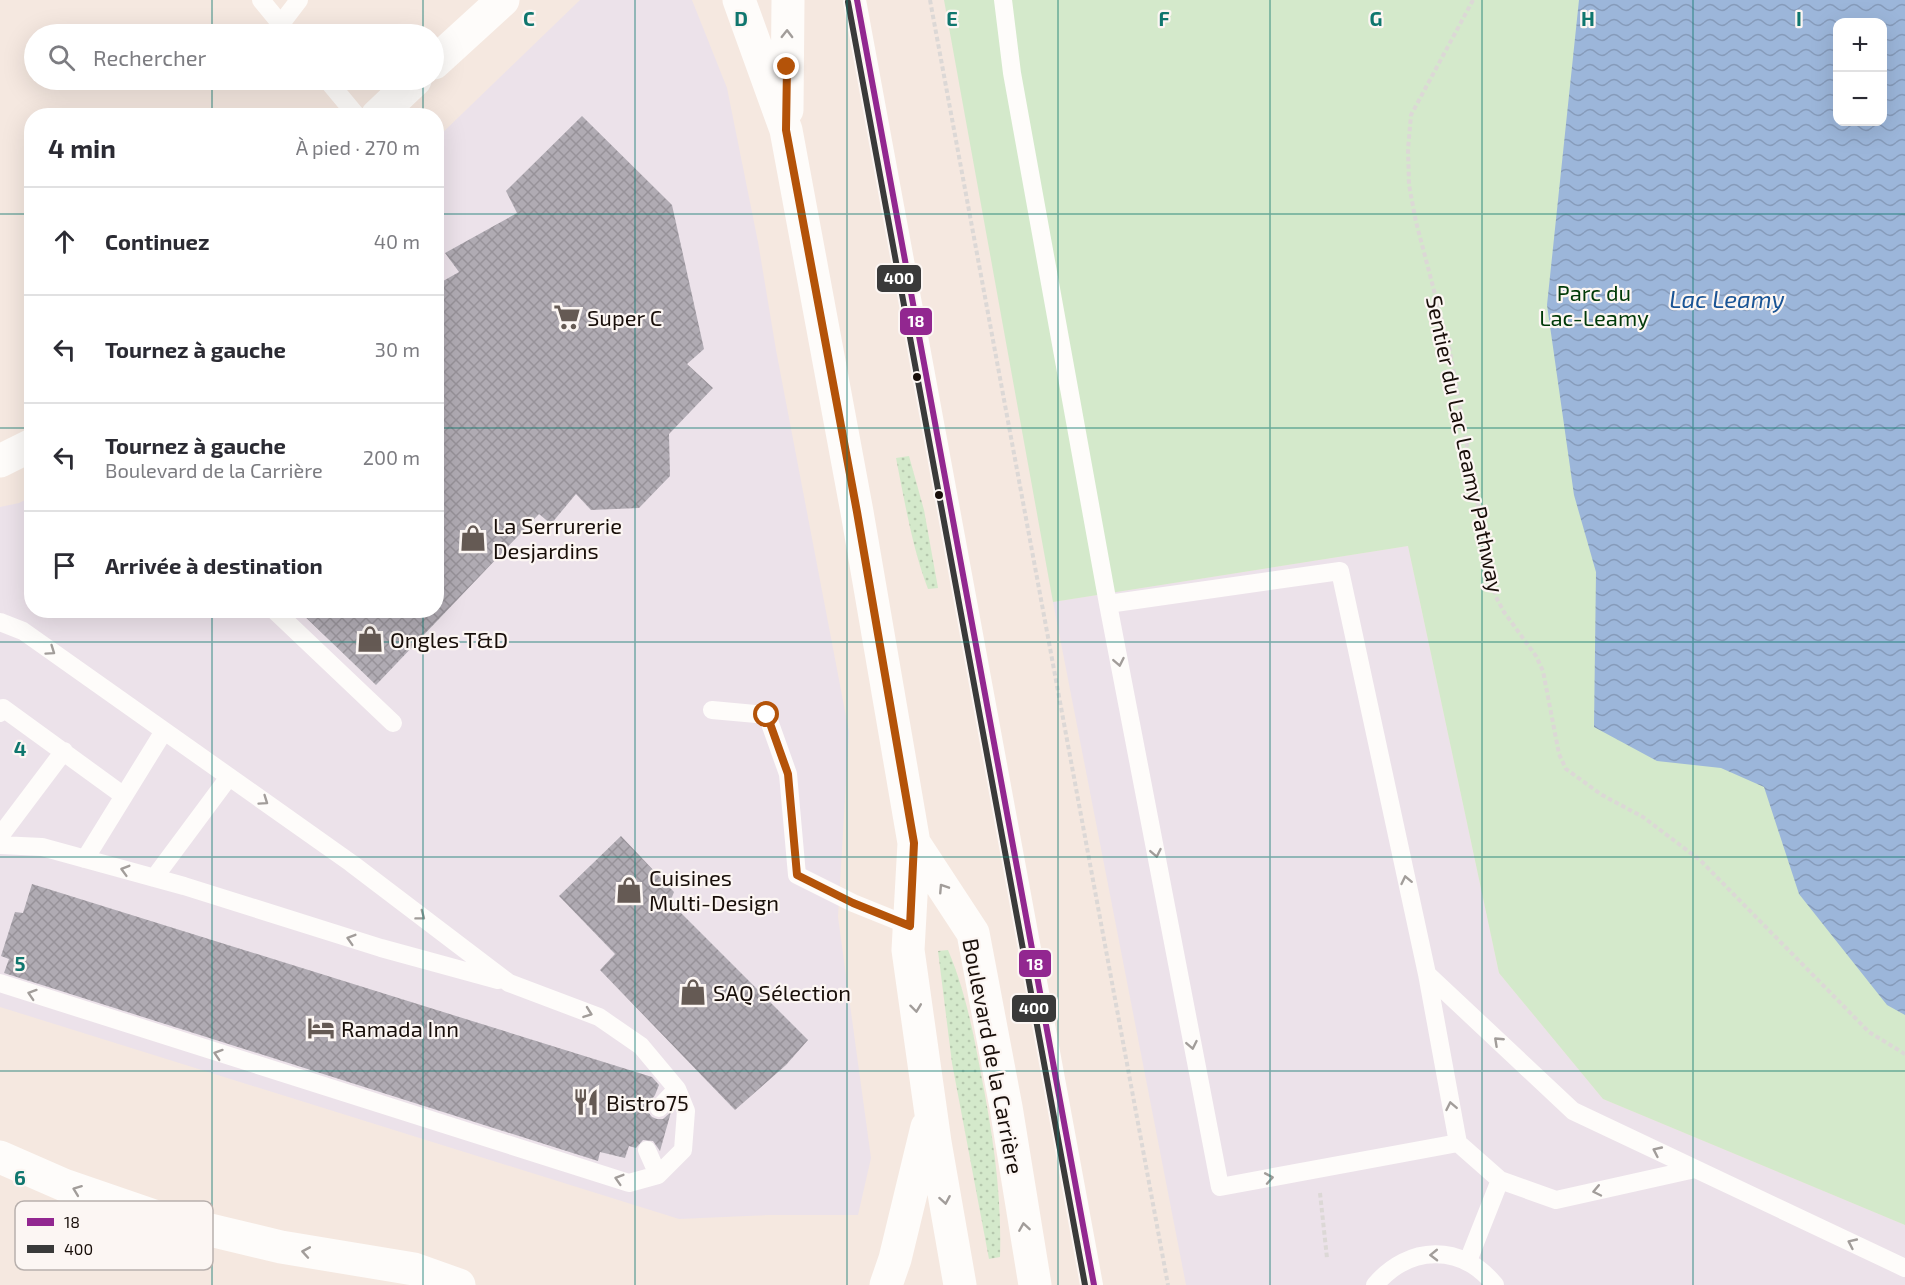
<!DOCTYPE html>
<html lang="fr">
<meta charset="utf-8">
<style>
:root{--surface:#fff;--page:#f7f7f7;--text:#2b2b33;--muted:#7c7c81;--line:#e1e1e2}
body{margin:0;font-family:"Exo 2",sans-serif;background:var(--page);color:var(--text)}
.controls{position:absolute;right:18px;top:18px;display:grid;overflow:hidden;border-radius:12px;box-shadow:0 6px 24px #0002}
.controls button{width:54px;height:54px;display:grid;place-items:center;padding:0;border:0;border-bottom:2px solid var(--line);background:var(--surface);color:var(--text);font:30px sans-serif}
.stop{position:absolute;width:18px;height:18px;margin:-14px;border:4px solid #b45309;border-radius:50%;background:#fff}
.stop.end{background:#b45309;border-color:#fff;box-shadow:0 2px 6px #0008}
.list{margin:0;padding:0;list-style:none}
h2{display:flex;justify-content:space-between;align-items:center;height:78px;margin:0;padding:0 24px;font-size:26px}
h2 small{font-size:20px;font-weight:400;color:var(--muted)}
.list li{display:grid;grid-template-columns:39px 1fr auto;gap:18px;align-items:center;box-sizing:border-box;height:108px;padding:0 24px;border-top:2px solid var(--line)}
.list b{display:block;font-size:22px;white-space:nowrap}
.list p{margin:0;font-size:20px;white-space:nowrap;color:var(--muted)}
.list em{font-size:20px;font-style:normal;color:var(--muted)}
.icon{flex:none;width:33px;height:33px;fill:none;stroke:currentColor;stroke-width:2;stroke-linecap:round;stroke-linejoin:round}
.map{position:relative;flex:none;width:1905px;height:1285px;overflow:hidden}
.search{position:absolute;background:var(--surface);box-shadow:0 6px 24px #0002;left:24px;top:24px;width:420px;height:66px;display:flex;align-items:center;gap:15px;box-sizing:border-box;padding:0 21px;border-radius:33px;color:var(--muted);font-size:22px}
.panel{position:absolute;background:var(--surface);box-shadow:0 6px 24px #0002;left:24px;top:108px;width:420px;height:510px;border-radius:24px}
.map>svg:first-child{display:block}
</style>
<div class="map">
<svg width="1905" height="1285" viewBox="0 0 1905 1285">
<defs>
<pattern id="grass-dots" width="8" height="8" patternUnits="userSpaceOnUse" patternTransform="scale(1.5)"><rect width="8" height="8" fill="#d4e9cb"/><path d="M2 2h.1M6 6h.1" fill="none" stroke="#b5c7ad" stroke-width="1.8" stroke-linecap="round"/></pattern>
<pattern id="water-waves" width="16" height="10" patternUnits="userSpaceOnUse" patternTransform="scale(1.5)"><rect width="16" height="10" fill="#9cb6da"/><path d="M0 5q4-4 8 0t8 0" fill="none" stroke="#869bba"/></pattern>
<pattern id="building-cross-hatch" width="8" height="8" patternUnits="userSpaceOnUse" patternTransform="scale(1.5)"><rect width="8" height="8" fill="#b0abb3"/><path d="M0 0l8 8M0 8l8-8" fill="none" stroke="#979299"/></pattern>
</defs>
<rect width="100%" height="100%" fill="#f5e8e0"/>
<path fill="#ece2ea" d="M 580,0 L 692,0 L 727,88 L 758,242 L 776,350 L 849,732 L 838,917 L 871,1158 L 858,1215 L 769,1215 L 679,1219 L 0,1007 L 0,507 L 19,503 L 31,497 L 32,610 L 436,610 L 437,138 Z
M 1408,546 L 1499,973 L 1603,1099 L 1905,1225 L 1905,1285 L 1186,1285 L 1053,602 Z"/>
<path fill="url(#grass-dots)" d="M 909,456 L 924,510 L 938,588 L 928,589 C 912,547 905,503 896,458 Z
M 948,950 C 965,990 973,1031 981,1074 C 993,1135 1002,1195 1000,1257 L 989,1259 L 952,1063 L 938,951 Z"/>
<path fill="#d4e9cb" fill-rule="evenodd" d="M 944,0 L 1905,0 L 1905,1225 L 1603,1099 L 1499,973 L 1408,546 L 1053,602 ZM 1838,22 L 1882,22 L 1882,122 L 1838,122 Z"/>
<path fill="url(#water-waves)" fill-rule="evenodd" d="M 1579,0 L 1905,0 L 1905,1015 L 1887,1005 L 1799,894 L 1764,787 L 1721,768 L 1657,761 L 1594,727 L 1596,572 L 1574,495 L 1547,305 ZM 1838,22 L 1882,22 L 1882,122 L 1838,122 Z"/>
<path fill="url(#building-cross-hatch)" d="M 582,116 L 672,205 L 704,349 L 687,364 L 713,388 L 669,434 L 670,476 L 639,508 L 591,510 L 576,494 L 551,524 L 539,514 L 376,685 L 298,610 L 436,610 L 436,285 L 459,272 L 445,253 L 517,213 L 506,191 Z
M 621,836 L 674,892 L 670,902 L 808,1040 L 786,1065 L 735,1110 L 600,970 L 615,954 L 559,896 Z
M 32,884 L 652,1077 L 659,1085 L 655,1095 L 648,1105 L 648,1112 L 652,1117 L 657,1119 L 663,1119 L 671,1112 L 660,1151 L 653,1141 L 643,1140 L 636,1148 L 629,1146 L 625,1158 L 600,1152 L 598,1161 L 4,973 L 9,959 L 1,956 L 15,912 L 23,913 Z"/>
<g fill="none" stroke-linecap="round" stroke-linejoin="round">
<path stroke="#dcd8d6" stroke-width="4" stroke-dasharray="4.5 3" stroke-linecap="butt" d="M 930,0 L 1168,1285
M 1473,0 L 1411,115 L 1408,149 L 1409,185 L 1416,222 L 1450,351 L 1490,572 L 1496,597 L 1504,612 L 1536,656 L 1543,671 L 1559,754 L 1566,769 L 1602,795 L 1643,817 L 1700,860 L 1869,1032 L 1905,1054
M 1320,1193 L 1327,1258"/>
<path stroke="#fefcfa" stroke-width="18" d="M 261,0 L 289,34
M 857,0 L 1094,1285
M 1003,0 L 1012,73 L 1108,604 L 1220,1187 L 1458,1143
M 280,25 L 299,0
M 327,80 L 357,116
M 1108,604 L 1340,571 L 1427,974 L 1573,1111 L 1905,1268
M 274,610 L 393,723
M 0,622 L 23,631 L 351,863 L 509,983 L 599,1017 L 641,1046 L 677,1089 L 686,1111 L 683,1150 L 658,1175 L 629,1183 L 0,983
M 712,710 L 767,715 L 788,774 L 797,875 L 853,903 L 910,926
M 0,713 L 3,708 L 124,796
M 0,836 L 64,751
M 0,845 L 42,847 L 184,886 L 381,948 L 498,980
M 85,859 L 164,731
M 154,878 L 229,777
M 1427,974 L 1458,1143 L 1500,1180 L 1556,1200 L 1695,1169
M 659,1108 L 677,1089
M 647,1150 L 658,1175
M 1468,1261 L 1500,1180
M 1375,1285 C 1409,1245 1461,1243 1495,1285"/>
<path stroke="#fefcfa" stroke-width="33" d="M 434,63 L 503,0
M 377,116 L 415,80
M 0,461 L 32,445"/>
<path stroke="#fefcfa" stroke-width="33" d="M 739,0 L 786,130 L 857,512 L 914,843 L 908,950 L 935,1142 L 960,1285
M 787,110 L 788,0
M 914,843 L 973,933 L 1006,1107 L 1035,1285
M 886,1285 L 895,1259 L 927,1127"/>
<path stroke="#fefcfa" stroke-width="33" d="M 0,1157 L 64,1185 L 160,1218 L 281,1247 L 414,1269 L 459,1285"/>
<defs>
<path id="bus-1" d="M 857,0 L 1094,1285"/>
<path id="bus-2" d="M 848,2 L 1085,1285"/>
</defs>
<use href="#bus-1" stroke="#fcf6f3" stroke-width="10"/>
<use href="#bus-2" stroke="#fcf6f3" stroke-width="10"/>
<use href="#bus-1" stroke="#922790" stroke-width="6"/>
<use href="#bus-2" stroke="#3a3a3a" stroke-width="6"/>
</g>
<defs><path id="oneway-chevron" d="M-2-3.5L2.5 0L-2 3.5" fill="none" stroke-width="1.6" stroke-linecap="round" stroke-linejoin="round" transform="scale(1.5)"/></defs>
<g stroke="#a29d9a">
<use href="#oneway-chevron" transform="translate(787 34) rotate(-89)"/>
<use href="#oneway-chevron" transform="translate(51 651) rotate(35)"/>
<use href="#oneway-chevron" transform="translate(1119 662) rotate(79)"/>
<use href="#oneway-chevron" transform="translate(264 801) rotate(35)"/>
<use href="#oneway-chevron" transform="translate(1156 853) rotate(79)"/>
<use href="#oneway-chevron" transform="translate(125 870) rotate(-164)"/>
<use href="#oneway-chevron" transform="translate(1406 880) rotate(-102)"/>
<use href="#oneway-chevron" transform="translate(943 888) rotate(-123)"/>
<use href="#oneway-chevron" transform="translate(421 916) rotate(37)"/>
<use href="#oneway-chevron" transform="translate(351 939) rotate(-163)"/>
<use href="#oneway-chevron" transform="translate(32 994) rotate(-162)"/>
<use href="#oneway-chevron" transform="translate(916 1008) rotate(83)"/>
<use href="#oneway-chevron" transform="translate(588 1013) rotate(20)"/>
<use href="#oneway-chevron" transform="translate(1498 1041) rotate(-137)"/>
<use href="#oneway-chevron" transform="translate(1192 1045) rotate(79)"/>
<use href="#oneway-chevron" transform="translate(218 1054) rotate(-162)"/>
<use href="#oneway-chevron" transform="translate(1451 1106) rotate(-101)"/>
<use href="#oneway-chevron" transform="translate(1657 1151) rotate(-155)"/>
<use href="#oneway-chevron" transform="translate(1269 1178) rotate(-10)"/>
<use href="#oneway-chevron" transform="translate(619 1179) rotate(-163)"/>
<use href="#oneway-chevron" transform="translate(77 1190) rotate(-159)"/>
<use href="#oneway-chevron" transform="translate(1597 1191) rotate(168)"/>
<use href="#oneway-chevron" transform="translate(945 1200) rotate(80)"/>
<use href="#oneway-chevron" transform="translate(1024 1227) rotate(-99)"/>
<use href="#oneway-chevron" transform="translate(1852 1243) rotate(-155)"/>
<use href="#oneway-chevron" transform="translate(306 1252) rotate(-170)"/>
<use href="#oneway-chevron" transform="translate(1434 1255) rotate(179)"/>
</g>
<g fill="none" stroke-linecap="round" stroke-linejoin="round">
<path stroke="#b45309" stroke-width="8" d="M 767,715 L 788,774 L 797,875 L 853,903 L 910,926 L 914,843 L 857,512 L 786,130 L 787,67"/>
</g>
<path fill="none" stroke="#0f766e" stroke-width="1.5" stroke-opacity="0.55" d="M 212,0 L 212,34M 423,0 L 423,34M 635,0 L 635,1285M 847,0 L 847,1285M 1058,0 L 1058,1285M 1270,0 L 1270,1285M 1482,0 L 1482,1285M 1693,0 L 1693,1285M 212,80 L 212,116M 423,80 L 423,116M 0,214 L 32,214M 436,214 L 1905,214M 0,428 L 32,428M 436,428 L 1905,428M 212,610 L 212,1285M 423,610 L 423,1285M 0,642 L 1905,642M 0,857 L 1905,857M 0,1071 L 1905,1071"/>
<defs>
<symbol id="supermarket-bare" viewBox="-9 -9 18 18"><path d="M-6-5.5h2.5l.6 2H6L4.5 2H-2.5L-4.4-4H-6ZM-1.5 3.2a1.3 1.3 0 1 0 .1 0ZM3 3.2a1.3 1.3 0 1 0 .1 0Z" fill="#655a54" stroke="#fcf6f3" stroke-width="2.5" paint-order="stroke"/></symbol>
<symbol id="shop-bare" viewBox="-9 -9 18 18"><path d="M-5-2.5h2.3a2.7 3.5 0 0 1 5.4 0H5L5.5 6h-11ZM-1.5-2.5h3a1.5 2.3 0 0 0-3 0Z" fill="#655a54" stroke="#fcf6f3" stroke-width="2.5" paint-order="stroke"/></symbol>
<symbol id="hotel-bare" viewBox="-9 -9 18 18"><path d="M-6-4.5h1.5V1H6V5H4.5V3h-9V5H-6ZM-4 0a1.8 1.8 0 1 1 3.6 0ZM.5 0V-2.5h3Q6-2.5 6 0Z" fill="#655a54" stroke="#fcf6f3" stroke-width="2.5" paint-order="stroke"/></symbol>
<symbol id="restaurant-bare" viewBox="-9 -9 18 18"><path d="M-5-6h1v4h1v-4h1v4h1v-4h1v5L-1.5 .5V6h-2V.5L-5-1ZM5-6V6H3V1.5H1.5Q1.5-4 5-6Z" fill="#655a54" stroke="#fcf6f3" stroke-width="2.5" paint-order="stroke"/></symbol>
</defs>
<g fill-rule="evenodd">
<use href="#supermarket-bare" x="548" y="298" width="38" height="38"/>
<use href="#shop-bare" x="454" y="519" width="38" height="38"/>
<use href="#shop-bare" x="351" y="620" width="38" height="38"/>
<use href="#shop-bare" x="610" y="871" width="38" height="38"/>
<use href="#shop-bare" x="674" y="973" width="38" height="38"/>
<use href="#hotel-bare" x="302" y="1009" width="38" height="38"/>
<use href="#restaurant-bare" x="567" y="1083" width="38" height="38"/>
</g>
<g fill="#180e09" stroke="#fcf6f3" stroke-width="2">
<circle cx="917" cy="377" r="5"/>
<circle cx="939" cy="495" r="5"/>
</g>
<g text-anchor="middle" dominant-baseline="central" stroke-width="4.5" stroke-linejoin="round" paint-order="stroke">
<g font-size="22" fill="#003a08" stroke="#fcf6f3">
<text x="1594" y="292">Parc du<tspan x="1594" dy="25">Lac-Leamy</tspan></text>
</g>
<g font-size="22" fill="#180e09" stroke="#fcf6f3" text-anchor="start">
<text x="587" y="317">Super C</text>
<text x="493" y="525">La Serrurerie<tspan x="493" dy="25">Desjardins</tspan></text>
<text x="390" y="639">Ongles T&amp;D</text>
<text x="649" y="877">Cuisines<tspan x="649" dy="25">Multi-Design</tspan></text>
<text x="713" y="992">SAQ Sélection</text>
<text x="341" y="1028">Ramada Inn</text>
<text x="606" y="1102">Bistro75</text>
</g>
<g font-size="22" fill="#180e09" stroke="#fcf6f3">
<text transform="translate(1466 444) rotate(78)">Sentier du Lac Leamy Pathway</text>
<text transform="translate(994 1056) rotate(79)">Boulevard de la Carrière</text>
</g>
<g font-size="24" font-style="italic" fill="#1a5495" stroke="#fcf6f3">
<text x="1727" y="298">Lac Leamy</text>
</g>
</g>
<rect x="15" y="1201" width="198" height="69" rx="9" fill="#fcf6f3" stroke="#b8b0ad" stroke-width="1.5"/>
<rect x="27" y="1218" width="27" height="8" fill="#922790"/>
<rect x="27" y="1245" width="27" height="8" fill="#3a3a3a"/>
<g font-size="16" fill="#180e09">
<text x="64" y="1228">18</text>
<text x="64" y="1255">400</text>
</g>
<g font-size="20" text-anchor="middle" font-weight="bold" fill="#0f766e" stroke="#fcf6f3" stroke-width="4.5" stroke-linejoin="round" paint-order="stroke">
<text x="529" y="26">C</text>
<text x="741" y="26">D</text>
<text x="952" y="26">E</text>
<text x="1164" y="26">F</text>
<text x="1376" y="26">G</text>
<text x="1588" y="26">H</text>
<text x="1799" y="26">I</text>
<text x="20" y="756">4</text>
<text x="20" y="971">5</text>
<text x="20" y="1185">6</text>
</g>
<g stroke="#fcf6f3" stroke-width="2">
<rect x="876" y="264" width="46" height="29" rx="6" fill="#3a3a3a"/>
<rect x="899" y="307" width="34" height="29" rx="6" fill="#922790"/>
<rect x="1018" y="949" width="34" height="29" rx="6" fill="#922790"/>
<rect x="1011" y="994" width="46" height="29" rx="6" fill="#3a3a3a"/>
</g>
<g font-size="16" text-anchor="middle" font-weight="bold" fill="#fff">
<text x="899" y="284">400</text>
<text x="916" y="327">18</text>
<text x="1035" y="970">18</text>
<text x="1034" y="1014">400</text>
</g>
</svg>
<div class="controls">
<button>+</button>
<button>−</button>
</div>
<div class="stop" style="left:767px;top:715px"></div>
<div class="stop end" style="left:787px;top:67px"></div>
<div class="search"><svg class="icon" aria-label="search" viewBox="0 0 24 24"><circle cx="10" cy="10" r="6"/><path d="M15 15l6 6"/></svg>Rechercher</div>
<section class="panel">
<h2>4 min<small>À pied · 270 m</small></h2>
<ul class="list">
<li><svg class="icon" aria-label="ahead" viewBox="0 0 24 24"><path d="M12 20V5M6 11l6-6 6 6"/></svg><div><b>Continuez</b></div><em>40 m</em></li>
<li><svg class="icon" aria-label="left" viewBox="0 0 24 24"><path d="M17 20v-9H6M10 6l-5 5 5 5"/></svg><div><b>Tournez à gauche</b></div><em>30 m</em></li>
<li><svg class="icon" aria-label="left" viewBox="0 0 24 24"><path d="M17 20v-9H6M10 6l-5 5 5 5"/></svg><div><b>Tournez à gauche</b><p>Boulevard de la Carrière</p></div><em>200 m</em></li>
<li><svg class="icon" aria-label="arrive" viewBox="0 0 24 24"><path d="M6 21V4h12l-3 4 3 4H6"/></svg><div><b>Arrivée à destination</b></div></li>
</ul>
</section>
</div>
